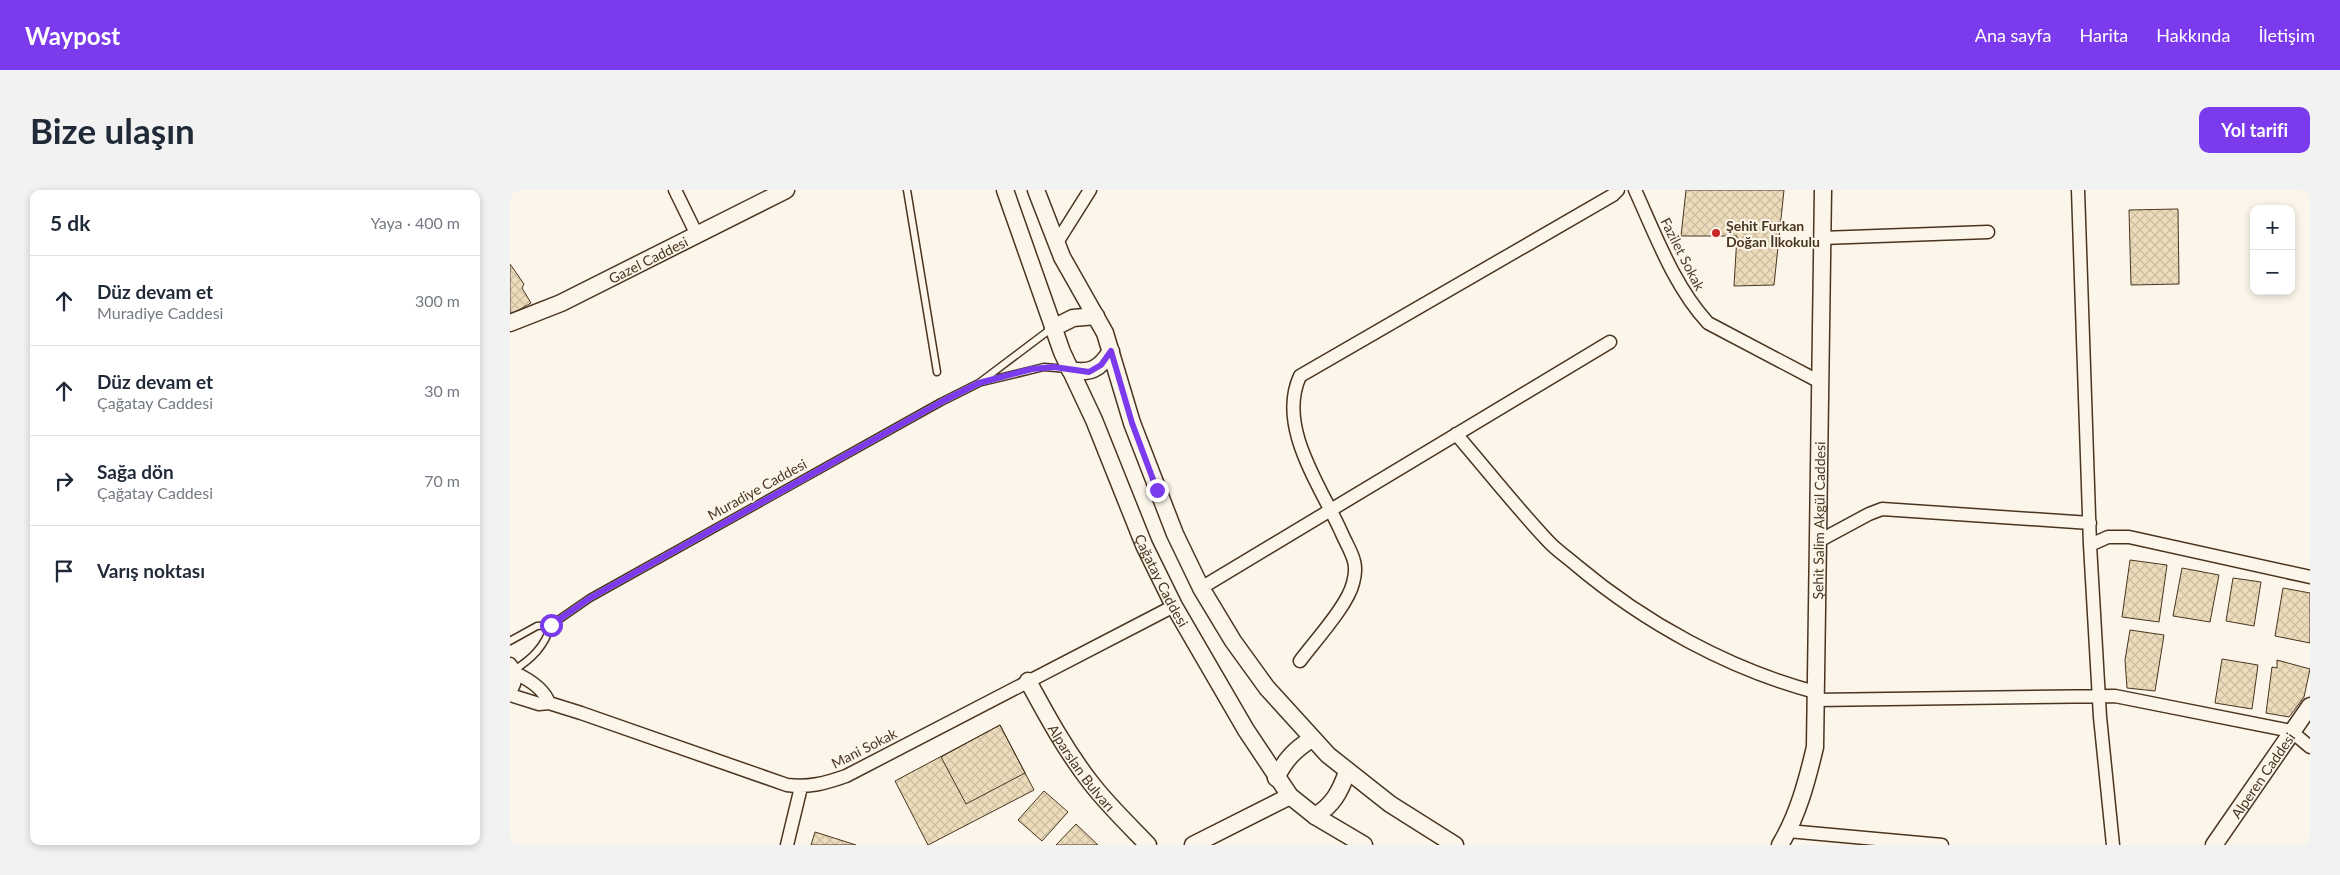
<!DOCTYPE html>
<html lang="tr">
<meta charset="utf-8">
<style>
:root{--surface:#fff;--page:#f2f2f3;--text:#1f2937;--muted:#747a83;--line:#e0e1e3;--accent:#7c3aed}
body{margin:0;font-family:Lato,sans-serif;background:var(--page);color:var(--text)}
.controls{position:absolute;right:15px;top:15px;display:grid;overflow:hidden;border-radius:10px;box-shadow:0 2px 8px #0003}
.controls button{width:45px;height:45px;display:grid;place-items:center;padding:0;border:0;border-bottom:1px solid var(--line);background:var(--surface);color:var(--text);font:25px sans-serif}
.stop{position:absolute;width:15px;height:15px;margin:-11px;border:4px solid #7c3aed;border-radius:50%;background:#fff}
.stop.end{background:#7c3aed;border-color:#fff;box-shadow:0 1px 5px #0008}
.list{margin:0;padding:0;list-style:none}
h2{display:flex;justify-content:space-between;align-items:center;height:65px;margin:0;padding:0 20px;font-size:21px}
h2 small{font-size:16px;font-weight:400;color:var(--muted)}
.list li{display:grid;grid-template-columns:32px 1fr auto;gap:15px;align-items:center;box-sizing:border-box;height:90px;padding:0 20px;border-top:1px solid var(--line)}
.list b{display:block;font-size:19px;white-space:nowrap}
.list p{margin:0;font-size:16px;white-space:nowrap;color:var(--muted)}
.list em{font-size:16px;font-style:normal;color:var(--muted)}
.icon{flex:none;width:28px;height:28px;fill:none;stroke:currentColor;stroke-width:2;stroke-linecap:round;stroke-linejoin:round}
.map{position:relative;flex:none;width:1800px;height:655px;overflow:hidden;border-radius:10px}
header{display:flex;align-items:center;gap:30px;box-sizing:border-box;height:70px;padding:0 25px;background:var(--accent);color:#fff}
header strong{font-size:24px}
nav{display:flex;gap:28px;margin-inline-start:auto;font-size:18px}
.intro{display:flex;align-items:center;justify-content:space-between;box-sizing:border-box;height:120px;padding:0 30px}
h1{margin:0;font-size:35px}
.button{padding:12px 22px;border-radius:10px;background:var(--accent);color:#fff;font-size:18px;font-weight:700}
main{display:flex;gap:30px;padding:0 30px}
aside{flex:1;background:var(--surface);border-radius:10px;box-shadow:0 2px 8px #0003}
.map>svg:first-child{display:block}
</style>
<header>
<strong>Waypost</strong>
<nav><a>Ana sayfa</a><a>Harita</a><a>Hakkında</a><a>İletişim</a></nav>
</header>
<div class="intro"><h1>Bize ulaşın</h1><a class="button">Yol tarifi</a></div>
<main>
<aside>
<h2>5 dk<small>Yaya · 400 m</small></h2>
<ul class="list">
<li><svg class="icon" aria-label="ahead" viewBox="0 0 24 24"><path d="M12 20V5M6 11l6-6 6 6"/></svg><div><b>Düz devam et</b><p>Muradiye Caddesi</p></div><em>300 m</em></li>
<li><svg class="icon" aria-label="ahead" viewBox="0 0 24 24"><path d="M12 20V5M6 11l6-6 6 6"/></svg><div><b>Düz devam et</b><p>Çağatay Caddesi</p></div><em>30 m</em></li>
<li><svg class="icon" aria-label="right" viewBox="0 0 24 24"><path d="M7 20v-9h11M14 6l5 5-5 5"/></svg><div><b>Sağa dön</b><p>Çağatay Caddesi</p></div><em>70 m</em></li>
<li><svg class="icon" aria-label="arrive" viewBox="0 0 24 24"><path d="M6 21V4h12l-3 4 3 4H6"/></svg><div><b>Varış noktası</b></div></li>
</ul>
</aside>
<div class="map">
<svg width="1800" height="655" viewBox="0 0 1800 655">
<defs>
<pattern id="building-cross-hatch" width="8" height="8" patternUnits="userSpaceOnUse" patternTransform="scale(1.25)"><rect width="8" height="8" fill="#ecdcbc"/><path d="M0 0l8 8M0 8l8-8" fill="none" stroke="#ccbda1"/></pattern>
</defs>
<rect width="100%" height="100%" fill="#fbf6e9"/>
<path fill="url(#building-cross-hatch)" stroke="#4a3520" d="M 1176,0 L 1274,0 L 1264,95 L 1224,96 L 1227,46 L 1171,46 Z
M 1668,19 L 1669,94 L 1621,95 L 1619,20 Z
M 0,74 L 14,94 L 12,98 L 21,113 L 0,125 Z
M 1620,370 L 1657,375 L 1649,432 L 1612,427 Z
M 1672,378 L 1709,385 L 1700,432 L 1663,426 Z
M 1723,388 L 1751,392 L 1744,436 L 1716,431 Z
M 1773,398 L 1800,403 L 1800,453 L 1765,446 Z
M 1620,440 L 1654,445 L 1645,501 L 1617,498 L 1615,470 Z
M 1712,469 L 1748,475 L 1742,519 L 1705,513 Z
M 1767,470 L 1800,479 L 1794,507 L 1779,527 L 1756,523 L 1762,477 L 1767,478 Z
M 490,535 L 515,583 L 456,614 L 431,567 Z
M 490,535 L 524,600 L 418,655 L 385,591 Z
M 534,601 L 558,622 L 532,651 L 508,630 Z
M 566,634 L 588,655 L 546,655 Z
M 305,642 L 346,655 L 301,655 Z"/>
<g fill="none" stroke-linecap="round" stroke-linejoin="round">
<defs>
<path id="lane" d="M 397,0 L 427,182
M 472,192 L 534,177 L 558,179
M 0,451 L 27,436 L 41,435 L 80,408 L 431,212 L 469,193 L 542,138
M 4,480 C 22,469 35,456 41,435"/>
<path id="street" d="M 165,0 L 187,45
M 1125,0 C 1146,46 1164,96 1198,133 L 1310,192
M 1568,0 L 1580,355 L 1590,527 L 1603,655
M 1312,48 L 1478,42
M 546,54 L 580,0
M 946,244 C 977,280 1006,317 1038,351 C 1046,360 1057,367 1066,375 C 1135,433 1219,479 1305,502
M 1307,352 L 1359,324 L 1372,319 L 1580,333
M 1580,355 L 1598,347 L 1619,347 L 1800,387
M 691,398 L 1100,152
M 790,471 C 804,452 838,415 843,393 C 849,373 841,363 833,346 C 813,299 766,238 790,186 L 1103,5 L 1108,0
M 0,474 C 7,482 7,492 0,501
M 5,483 C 18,489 34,499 39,513
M 0,505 L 29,514 L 39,513 L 71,523 L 277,595 C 299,598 316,593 336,586 L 664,416
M 1305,510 L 1605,506 L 1781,541 L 1800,557
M 1278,641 L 1432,655
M 277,655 L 291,597"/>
<g id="secondary">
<path id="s1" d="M 495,0 L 552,162 L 584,230 L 634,355 L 664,416 L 736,540 L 780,606 L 805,626 L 854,655"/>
<path d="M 526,0 L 552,67 L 595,143 L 622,233 L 665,344 L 691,398 L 723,451 L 757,498 L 818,565 L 880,614 L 945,655"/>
<path id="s2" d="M 0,133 L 51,113 L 276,0"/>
<path d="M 543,138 L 563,128 L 586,126"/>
<path d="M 560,180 C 580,184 590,179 601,161"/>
<path id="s3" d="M 518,491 C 537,526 556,561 581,593 C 598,615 619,635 638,655"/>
<path d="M 766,588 C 775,570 785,559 802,549"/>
<path d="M 805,626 C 823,615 830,602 837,582"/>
<path d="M 683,655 L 780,606"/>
<path id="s4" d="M 1270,655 C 1288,625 1297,591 1305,557 L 1313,0"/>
<path id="s5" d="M 1704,655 L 1800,516"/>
</g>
</defs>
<use href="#lane" stroke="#4a3520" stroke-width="9"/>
<use href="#street" stroke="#4a3520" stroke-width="15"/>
<use href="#secondary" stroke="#4a3520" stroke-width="19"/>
<use href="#lane" stroke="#fbf6e9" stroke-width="6"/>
<use href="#street" stroke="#fbf6e9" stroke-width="12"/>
<use href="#secondary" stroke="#fbf6e9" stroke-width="16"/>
</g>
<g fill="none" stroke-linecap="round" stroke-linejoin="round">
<path stroke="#7c3aed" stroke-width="6" d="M 41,435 L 80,408 L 431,212 L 469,193 L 522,179 L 544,177 L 579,182 L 591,175 L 601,161 L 622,233 L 647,300"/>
</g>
<circle fill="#c62828" stroke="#fbf6e9" stroke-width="2" cx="1206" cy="43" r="5"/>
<g text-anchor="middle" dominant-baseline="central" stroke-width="4" stroke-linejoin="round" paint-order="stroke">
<g font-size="14" font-weight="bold" fill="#4a3520" stroke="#fbf6e9" text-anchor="start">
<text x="1216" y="35">Şehit Furkan<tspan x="1216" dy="16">Doğan İlkokulu</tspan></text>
</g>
<g font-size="14" fill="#4a3520" stroke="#fbf6e9">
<text transform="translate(1173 64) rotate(63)">Fazilet Sokak</text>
<text stroke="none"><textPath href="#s2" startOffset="152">Gazel Caddesi</textPath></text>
<text transform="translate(247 299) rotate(-29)">Muradiye Caddesi</text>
<text stroke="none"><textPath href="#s4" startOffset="331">Şehit Salim Akgül Caddesi</textPath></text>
<text stroke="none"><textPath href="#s1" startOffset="421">Çağatay Caddesi</textPath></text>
<text transform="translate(354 558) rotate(-27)">Mani Sokak</text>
<text stroke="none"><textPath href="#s3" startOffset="102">Alparslan Bulvarı</textPath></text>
<text stroke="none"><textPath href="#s5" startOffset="85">Alperen Caddesi</textPath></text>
</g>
</g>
</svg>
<div class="controls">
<button>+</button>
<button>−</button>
</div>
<div class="stop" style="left:41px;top:435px"></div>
<div class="stop end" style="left:647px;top:300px"></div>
</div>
</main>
